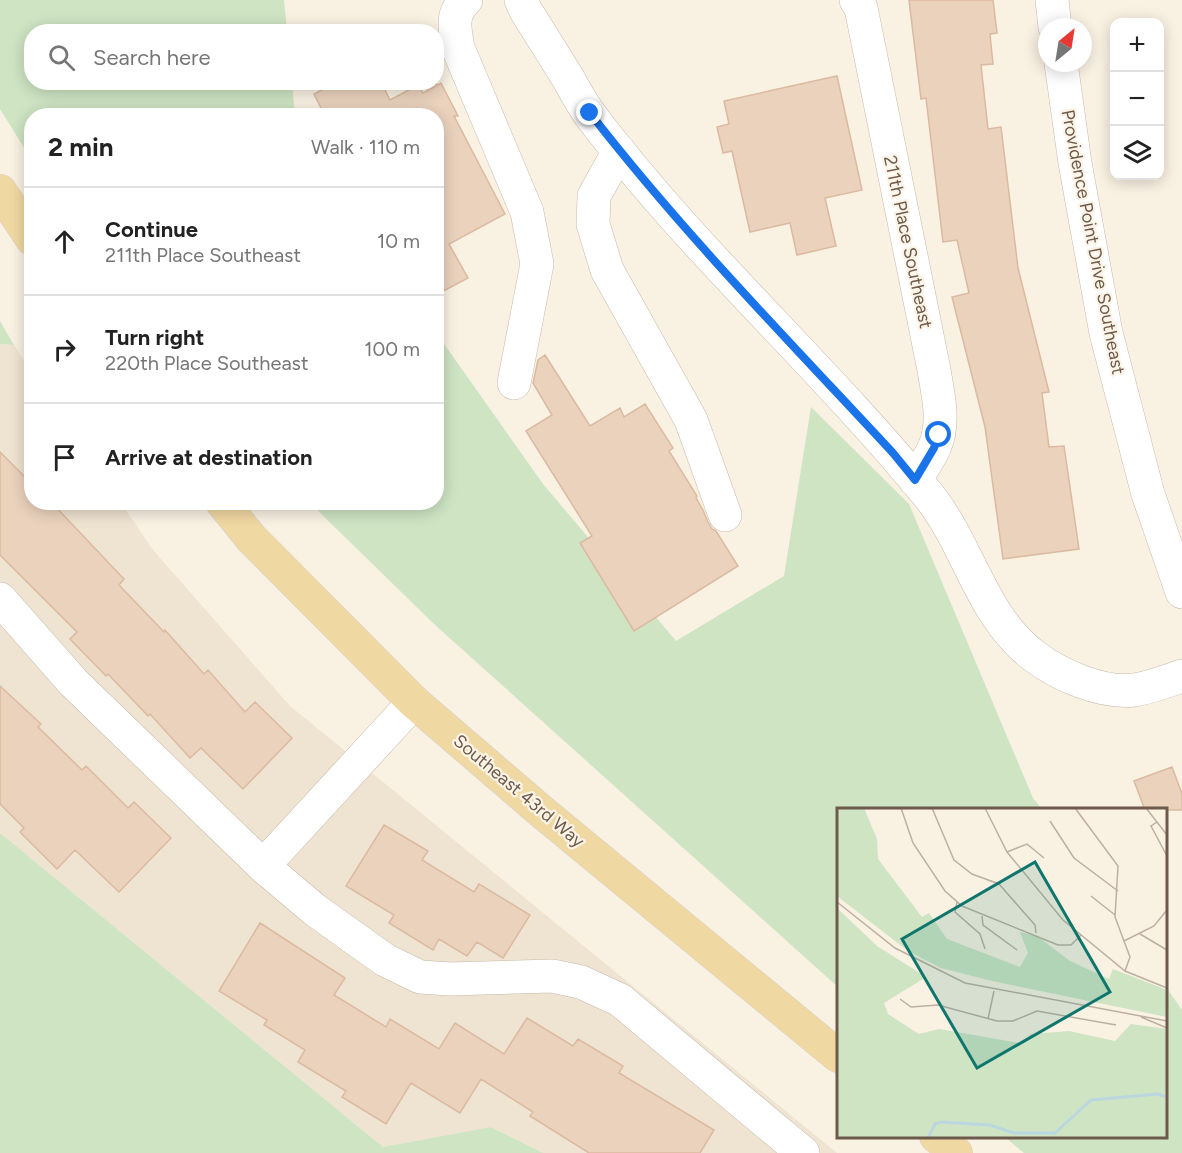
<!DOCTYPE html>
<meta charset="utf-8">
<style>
:root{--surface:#fff;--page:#f6f6f6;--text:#222;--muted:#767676;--line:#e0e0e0}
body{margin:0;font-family:Figtree,sans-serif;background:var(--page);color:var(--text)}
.controls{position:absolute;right:18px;top:18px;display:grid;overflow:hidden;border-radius:12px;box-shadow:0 3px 15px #0003}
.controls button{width:54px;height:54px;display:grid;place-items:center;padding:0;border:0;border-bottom:2px solid var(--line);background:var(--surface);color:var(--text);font:30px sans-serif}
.compass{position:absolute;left:1038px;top:18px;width:54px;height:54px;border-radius:50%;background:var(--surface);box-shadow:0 3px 15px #0003;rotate:30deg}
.stop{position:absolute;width:18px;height:18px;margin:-14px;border:4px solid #1a73e8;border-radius:50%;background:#fff}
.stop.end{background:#1a73e8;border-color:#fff;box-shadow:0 2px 6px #0008}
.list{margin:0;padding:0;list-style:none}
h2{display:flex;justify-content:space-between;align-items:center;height:78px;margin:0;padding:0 24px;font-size:26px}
h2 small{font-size:20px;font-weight:400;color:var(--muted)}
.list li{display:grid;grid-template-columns:39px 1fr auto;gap:18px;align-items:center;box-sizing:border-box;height:108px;padding:0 24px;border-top:2px solid var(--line)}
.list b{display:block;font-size:22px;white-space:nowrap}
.list p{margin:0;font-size:20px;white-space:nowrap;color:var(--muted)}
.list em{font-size:20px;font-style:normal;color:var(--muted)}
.icon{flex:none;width:33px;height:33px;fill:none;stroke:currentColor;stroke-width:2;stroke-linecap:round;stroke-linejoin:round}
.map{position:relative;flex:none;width:1182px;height:1153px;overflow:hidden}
.search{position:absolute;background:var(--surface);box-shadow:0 3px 15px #0003;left:24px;top:24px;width:420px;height:66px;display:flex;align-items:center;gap:15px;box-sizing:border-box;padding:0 21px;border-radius:24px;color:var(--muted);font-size:22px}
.panel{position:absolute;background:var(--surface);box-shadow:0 3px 15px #0003;left:24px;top:108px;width:420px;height:402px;border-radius:24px}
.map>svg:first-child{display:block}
</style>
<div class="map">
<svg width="1182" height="1153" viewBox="0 0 1182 1153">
<rect width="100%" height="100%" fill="#f9f1e2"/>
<path fill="#efe3d1" d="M 0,344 L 14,345 L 31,371 L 32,502 L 121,503 L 153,550 L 290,706 L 837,1153 L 543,1153 L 491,1127 L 383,1147 L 0,833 Z"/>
<path fill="#cee4c3" d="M 0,0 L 284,0 L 287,31 L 32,32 L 32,82 L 292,83 L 295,115 L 32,116 L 31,159 L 0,109 Z
M 0,321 L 14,345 L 0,344 Z
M 437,334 L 543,484 L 676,641 L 784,576 L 811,407 L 909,504 L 1033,798 L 1042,809 L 838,810 L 838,987 L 434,624 L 310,503 L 436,502 Z
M 0,833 L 383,1147 L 491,1127 L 543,1153 L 0,1153 Z
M 1166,987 L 1182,1010 L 1182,1153 L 1024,1153 L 1005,1137 L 1166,1136 Z"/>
<path fill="#ead2bd" stroke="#dbbaa0" stroke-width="1.5" d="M 909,0 L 993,0 L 997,33 L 990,34 L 993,64 L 981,65 L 988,129 L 1001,127 L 1018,268 L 1049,392 L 1042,393 L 1049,447 L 1064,446 L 1079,549 L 1003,559 L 985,427 L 952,297 L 969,293 L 957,240 L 943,242 L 926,98 L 921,99 Z
M 837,76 L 862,190 L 825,198 L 836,246 L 797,255 L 790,223 L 750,232 L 732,151 L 723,153 L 717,127 L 729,124 L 724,101 Z
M 337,82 L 381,82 L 390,100 L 418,85 L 423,93 L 436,86 L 436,83 L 438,85 L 441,83 L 458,116 L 454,116 L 505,214 L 449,244 L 468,278 L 436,295 L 436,116 L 325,116 L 314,94 Z
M 545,355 L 590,426 L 620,408 L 624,417 L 645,404 L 673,448 L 669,451 L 697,496 L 696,498 L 703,510 L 708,522 L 712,529 L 716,531 L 738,566 L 634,631 L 580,543 L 592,536 L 526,431 L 552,415 L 533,383 L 538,360 Z
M 0,452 L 32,484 L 32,502 L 51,502 L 124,579 L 119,585 L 164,632 L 165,630 L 204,674 L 208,670 L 245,712 L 255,702 L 292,738 L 243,789 L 201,748 L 190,758 L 150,714 L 148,716 L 108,674 L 106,676 L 70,639 L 77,632 L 0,555 Z
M 0,686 L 41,724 L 38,727 L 82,770 L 86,766 L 128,808 L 134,802 L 171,838 L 119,892 L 75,850 L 57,869 L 20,832 L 24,828 L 0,804 Z
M 1172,767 L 1182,794 L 1182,810 L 1145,810 L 1134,781 Z
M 384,825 L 428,851 L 422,860 L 474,892 L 479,884 L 530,915 L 503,958 L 477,942 L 467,956 L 439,939 L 433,950 L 389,923 L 394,915 L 346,886 Z
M 260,923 L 345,978 L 334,995 L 386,1027 L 390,1019 L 439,1049 L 455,1023 L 504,1054 L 527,1018 L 573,1046 L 578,1039 L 623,1066 L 619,1073 L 714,1130 L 700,1153 L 589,1153 L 530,1116 L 533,1112 L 481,1079 L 460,1113 L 411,1083 L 386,1124 L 342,1097 L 346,1091 L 298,1062 L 305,1050 L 264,1025 L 267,1020 L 219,991 Z"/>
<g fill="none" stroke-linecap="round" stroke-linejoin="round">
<defs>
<path id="minor" d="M 466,0 C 450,15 455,29 458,48 L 527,212 L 537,264 L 514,383
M 521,0 L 526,11 C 540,33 554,56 568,78 C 575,91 582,104 591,116 C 693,251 822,365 929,496 C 969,546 981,616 1034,656 C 1059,675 1102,694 1135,690 C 1151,687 1167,681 1182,676
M 856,0 L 861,8 L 934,370 C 938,395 945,421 935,446 C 930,458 922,469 915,480
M 1052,0 L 1055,27
M 1061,63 L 1075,163 L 1106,333 L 1148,494 L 1182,592
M 619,151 L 594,196 L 593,224 L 607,270 L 691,420 L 725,515
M 0,599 L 73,682 L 263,866 L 315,910 L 385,960 L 420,977 L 450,979 L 552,976 L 581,982 L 620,1000 L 803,1153
M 263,866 L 414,702"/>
<path id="major" d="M 0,191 L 32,239
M 222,502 L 251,538 L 414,702 L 542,812 L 838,1056
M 936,1136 L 956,1153"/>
</defs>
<use href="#minor" stroke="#c7b9ab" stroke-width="34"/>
<use href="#major" stroke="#d6d1cd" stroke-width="34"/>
<use href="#minor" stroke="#fff" stroke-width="33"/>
<use href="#major" stroke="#f0d8a2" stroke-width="33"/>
</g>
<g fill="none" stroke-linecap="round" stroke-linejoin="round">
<path stroke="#1a73e8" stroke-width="8" d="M 590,113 C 683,233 790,342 893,453 L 915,480 L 934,448 L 939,435"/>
</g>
<g text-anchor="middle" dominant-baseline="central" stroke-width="4.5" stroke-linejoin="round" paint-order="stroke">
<g font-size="18" fill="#6d5a4c" stroke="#fcf5e7">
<text transform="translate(908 242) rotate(78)">211th Place Southeast</text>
<text transform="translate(1093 242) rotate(79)">Providence Point Drive Southeast</text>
<text transform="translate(519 791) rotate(40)">Southeast 43rd Way</text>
</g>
</g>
<g transform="translate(837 808)">
<rect width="330" height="330" fill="#f9f1e2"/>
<path d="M 0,0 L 27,0 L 40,31 L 41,51 L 85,109 L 92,105 L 110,131 L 183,159 L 191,145 L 183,124 L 200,128 L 233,153 L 272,171 L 276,161 L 330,182 L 330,209 L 155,173 L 104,160 L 71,143 L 0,88 ZM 0,100 L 40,138 L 89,169 L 47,195 L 51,206 L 82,226 L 102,221 L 183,235 L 194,226 L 232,223 L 278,233 L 294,216 L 330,221 L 330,330 L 0,330 Z" fill="#cee4c3"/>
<path fill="none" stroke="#bad7df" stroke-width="3" d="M 91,330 L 98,316 L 104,314 L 153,317 L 177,325 L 218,325 L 254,292 L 321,286 L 330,289"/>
<path fill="none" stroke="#bdb0a2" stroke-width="1.5" d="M 64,0 L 76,35 L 108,83 L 125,98 L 221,137 L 234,137 L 244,127M 95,0 L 117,52 L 135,66 L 162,76 L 198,117 L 199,125M 148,0 L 170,44 L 226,112 L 288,163 L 330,180M 238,0 L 281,58 L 278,109 L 293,149 L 288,163M 309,0 L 330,27M 213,13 L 237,50 L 281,83M 320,14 L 314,18 L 330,48M 170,44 L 190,36 L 207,50M 254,88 L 278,107M 0,94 L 58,140 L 128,175 L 330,213M 120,94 L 118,104 L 143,126 L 148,141M 145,108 L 146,117 L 180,142M 303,126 L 330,142M 287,133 L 317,118 L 330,102M 63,191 L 74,199 L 101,197 L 160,213 L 176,213 L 200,203 L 279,217M 304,209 L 330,220M 151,211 L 157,183"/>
<path fill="#0f766e" fill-opacity="0.15" stroke="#0f766e" stroke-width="3" d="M 198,54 L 273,184 L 140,260 L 65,131 Z"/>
<rect width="330" height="330" fill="none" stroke="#6d5a4c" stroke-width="3"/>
</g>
</svg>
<div class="controls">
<button>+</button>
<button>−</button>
<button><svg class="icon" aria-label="layers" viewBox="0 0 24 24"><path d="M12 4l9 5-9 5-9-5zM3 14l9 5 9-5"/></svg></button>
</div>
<svg class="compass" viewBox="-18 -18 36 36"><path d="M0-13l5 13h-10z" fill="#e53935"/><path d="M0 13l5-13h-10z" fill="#767676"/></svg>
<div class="stop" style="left:939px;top:435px"></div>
<div class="stop end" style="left:590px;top:113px"></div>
<div class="search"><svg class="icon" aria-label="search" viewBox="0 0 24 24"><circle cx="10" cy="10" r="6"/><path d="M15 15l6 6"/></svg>Search here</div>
<section class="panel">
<h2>2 min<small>Walk · 110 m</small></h2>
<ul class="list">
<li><svg class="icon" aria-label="ahead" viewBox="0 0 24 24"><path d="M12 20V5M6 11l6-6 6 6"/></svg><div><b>Continue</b><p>211th Place Southeast</p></div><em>10 m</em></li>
<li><svg class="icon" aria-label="right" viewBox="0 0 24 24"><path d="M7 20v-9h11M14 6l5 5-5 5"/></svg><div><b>Turn right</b><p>220th Place Southeast</p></div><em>100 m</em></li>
<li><svg class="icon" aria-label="arrive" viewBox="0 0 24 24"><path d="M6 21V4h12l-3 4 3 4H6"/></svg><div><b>Arrive at destination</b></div></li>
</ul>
</section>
</div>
